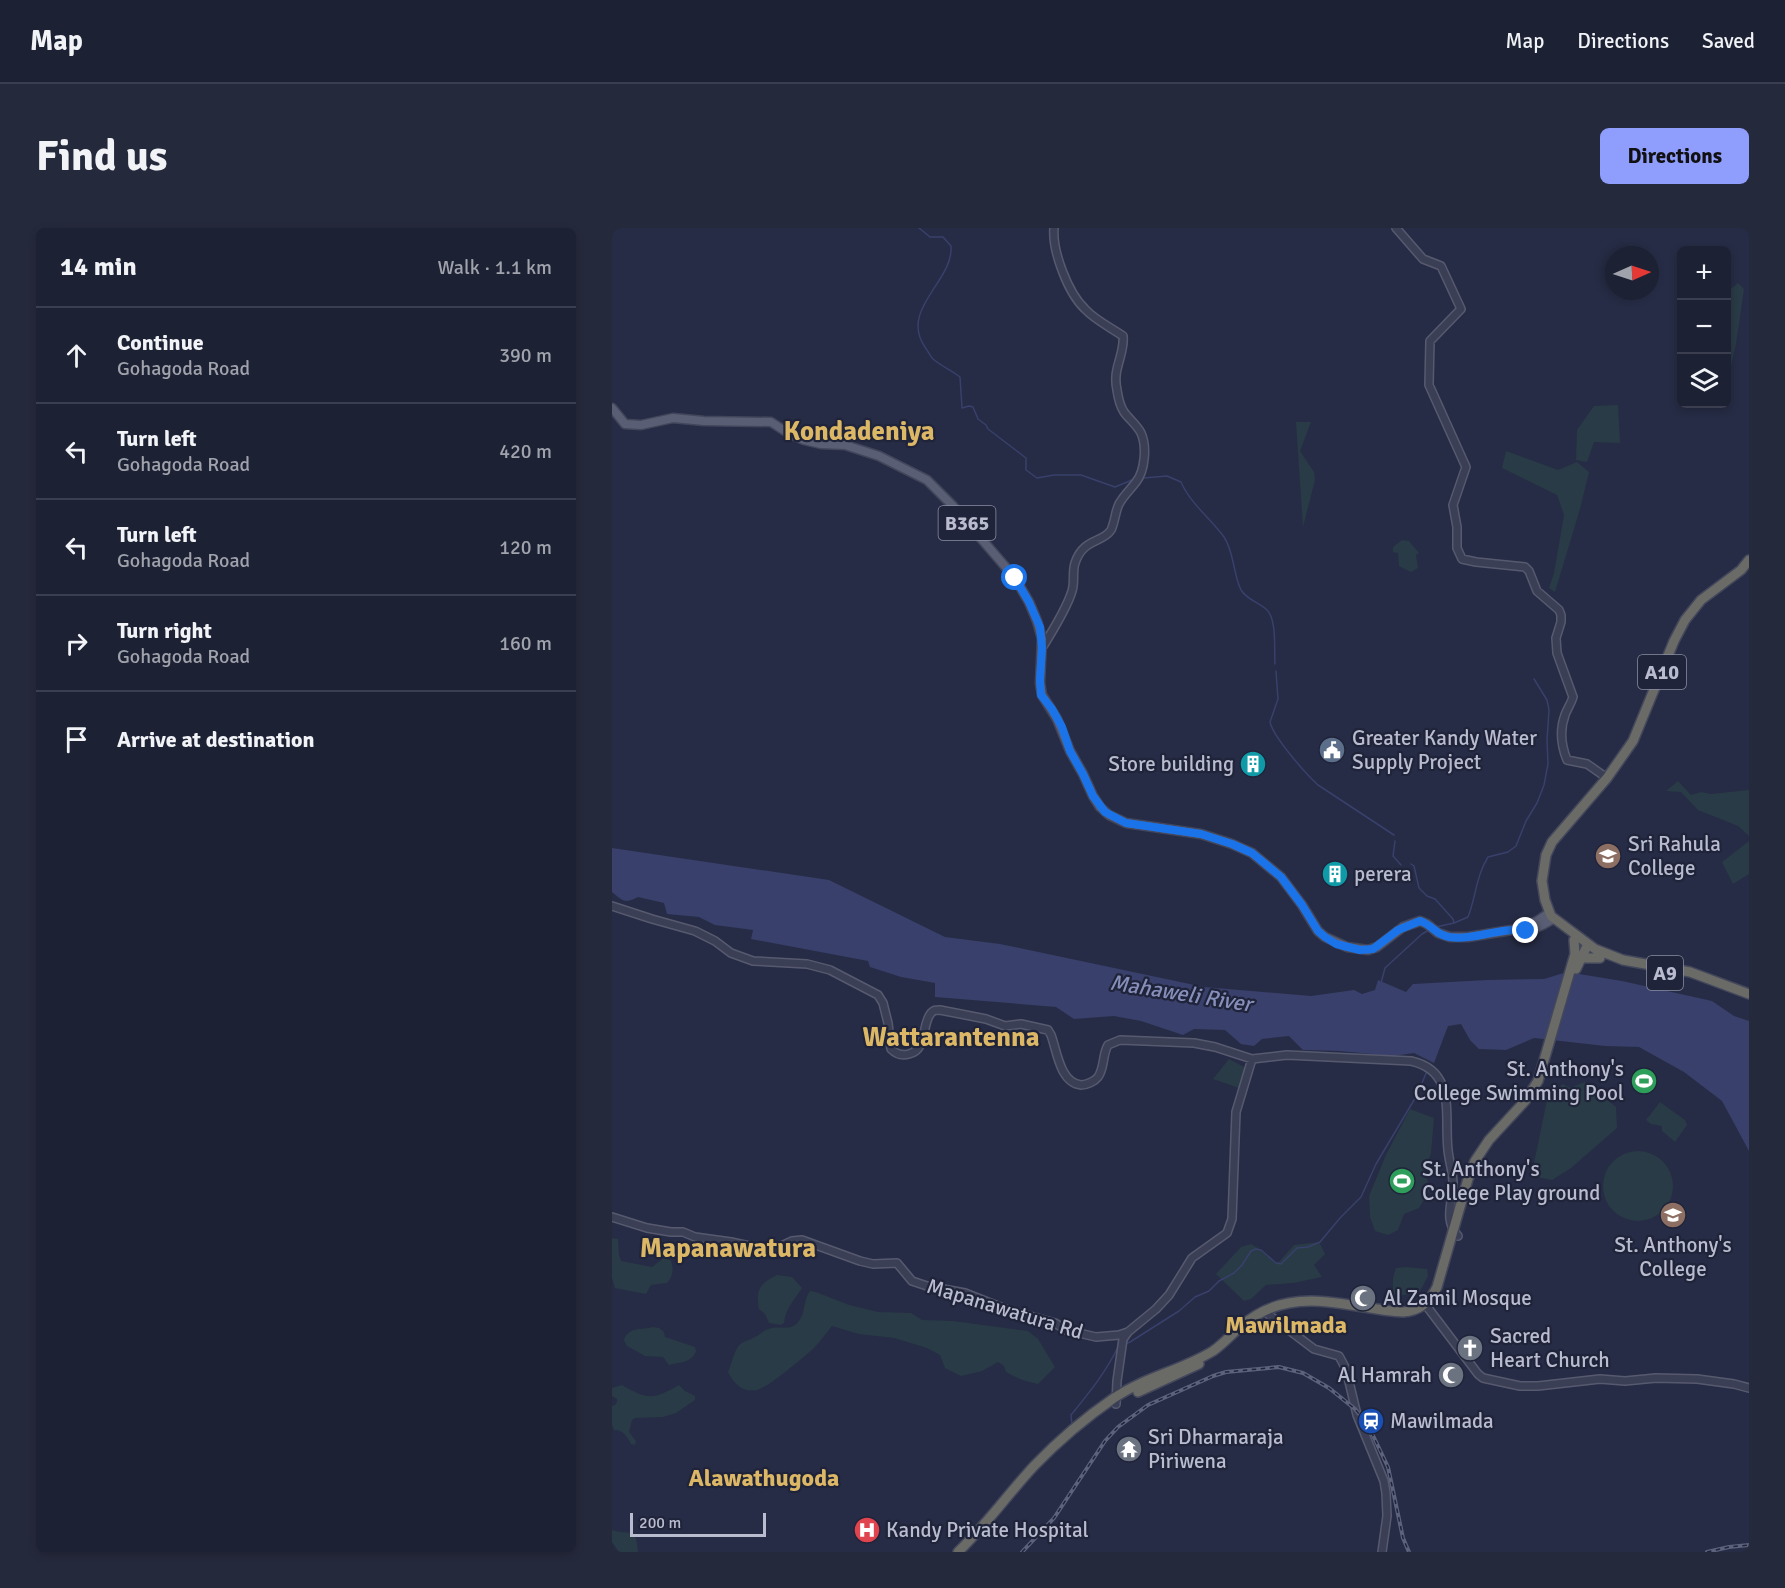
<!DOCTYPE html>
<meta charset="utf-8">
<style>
:root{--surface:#1c2134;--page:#25293c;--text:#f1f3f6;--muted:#a0a3ac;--line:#3a3e4f;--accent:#8f9dfd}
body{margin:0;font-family:Signika,sans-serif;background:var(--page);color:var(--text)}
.controls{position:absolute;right:18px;top:18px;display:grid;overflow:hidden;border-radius:9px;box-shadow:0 3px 9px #0003}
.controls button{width:54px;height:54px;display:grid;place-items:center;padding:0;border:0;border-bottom:2px solid var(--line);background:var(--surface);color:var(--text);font:30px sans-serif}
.compass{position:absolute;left:993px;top:18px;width:54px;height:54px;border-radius:50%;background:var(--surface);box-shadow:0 3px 9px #0003;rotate:87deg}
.scale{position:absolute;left:18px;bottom:15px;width:136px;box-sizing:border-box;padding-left:6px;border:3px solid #b9bcce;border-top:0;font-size:16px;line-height:21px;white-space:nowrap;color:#b9bcce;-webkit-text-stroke:4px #20243a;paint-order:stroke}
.stop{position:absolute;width:18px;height:18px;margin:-14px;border:4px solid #1a73e8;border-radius:50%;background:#fff}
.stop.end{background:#1a73e8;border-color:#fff;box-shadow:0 2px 6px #0008}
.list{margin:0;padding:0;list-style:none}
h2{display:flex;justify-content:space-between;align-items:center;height:78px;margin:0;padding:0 24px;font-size:26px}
h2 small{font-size:20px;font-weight:400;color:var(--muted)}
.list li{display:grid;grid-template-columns:39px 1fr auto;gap:18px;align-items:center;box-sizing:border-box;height:96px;padding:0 24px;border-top:2px solid var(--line)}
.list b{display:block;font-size:22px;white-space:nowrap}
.list p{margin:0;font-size:20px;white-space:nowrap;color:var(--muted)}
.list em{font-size:20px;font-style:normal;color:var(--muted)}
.icon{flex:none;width:33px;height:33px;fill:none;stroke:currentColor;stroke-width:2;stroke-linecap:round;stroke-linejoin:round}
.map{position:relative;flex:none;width:1137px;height:1324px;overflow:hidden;border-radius:9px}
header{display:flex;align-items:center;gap:36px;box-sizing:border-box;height:84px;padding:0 30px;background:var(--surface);border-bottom:2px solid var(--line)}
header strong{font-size:28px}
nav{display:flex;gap:33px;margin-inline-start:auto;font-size:21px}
.intro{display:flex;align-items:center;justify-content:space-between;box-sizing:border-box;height:144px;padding:0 36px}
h1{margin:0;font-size:42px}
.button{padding:15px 27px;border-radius:9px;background:var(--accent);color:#111;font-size:21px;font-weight:700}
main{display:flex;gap:36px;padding:0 36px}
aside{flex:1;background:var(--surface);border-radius:9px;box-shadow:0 3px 9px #0003}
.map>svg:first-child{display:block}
</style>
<header>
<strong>Map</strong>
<nav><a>Map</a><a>Directions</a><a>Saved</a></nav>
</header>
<div class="intro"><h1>Find us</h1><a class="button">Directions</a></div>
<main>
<aside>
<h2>14 min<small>Walk · 1.1 km</small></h2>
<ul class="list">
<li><svg class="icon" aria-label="ahead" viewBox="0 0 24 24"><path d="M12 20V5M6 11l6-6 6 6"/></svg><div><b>Continue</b><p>Gohagoda Road</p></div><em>390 m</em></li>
<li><svg class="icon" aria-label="left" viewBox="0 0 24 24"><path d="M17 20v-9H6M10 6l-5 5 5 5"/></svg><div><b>Turn left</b><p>Gohagoda Road</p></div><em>420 m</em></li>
<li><svg class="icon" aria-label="left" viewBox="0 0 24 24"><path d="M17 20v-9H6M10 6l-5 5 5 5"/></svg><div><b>Turn left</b><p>Gohagoda Road</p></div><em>120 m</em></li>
<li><svg class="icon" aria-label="right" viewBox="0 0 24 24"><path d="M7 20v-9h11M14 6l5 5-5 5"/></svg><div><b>Turn right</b><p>Gohagoda Road</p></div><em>160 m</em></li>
<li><svg class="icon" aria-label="arrive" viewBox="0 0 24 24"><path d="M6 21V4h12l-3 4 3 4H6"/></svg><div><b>Arrive at destination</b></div></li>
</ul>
</aside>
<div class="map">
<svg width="1137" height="1324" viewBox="0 0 1137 1324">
<rect width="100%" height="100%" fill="#262c45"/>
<path fill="#293b46" d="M 1126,55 L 1132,61 L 1124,116 L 1115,155 L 1115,64 Z
M 1006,177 L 1008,215 L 982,214 L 975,234 L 964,232 L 965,202 L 982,178 Z
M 684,194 L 699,194 L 688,223 L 702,244 L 703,252 L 691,299 Z
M 894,223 L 946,242 L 965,234 L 977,244 L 968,281 L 943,364 L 937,360 L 942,345 L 952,287 L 945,267 L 890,240 Z
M 790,312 L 797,313 L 807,325 L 804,327 L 806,340 L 799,344 L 787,338 L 786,325 L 781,324 L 781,319 Z
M 1066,553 L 1079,567 L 1089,564 L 1099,566 L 1137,562 L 1137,608 L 1126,598 L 1086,582 L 1069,564 L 1054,563 Z
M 1137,613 L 1137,646 L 1121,656 L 1110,634 Z
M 617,831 L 634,840 L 627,860 L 601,851 Z
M 1025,846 L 1042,852 L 1039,861 L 1022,855 Z
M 973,854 L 1004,879 L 1005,900 L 959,940 L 940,952 L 925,949 L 921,940 L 936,867 L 951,856 L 958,860 Z
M 1048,874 L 1073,892 L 1075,897 L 1063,914 L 1050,903 L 1050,898 L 1039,896 L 1034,892 Z
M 798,881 L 822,890 L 819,925 L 813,943 L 818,962 L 807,980 L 792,986 L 786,1002 L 776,1007 L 763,1003 L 758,989 L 757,968 L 774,927 Z
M991 958a35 35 0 1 1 70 0a35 35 0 1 1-70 0Z
M 0,1010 L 6,1011 L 7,1027 L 9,1033 L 40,1039 L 53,1029 L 59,1033 C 62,1042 61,1048 55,1055 L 39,1057 L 34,1066 L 3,1060 L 0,1050 Z
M 707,1014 L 713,1026 L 702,1037 L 710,1049 L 681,1055 L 654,1057 L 639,1071 L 632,1073 L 604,1046 L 629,1019 L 639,1016 L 649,1022 L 664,1035 L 667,1034 L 682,1017 Z
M 794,1039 L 815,1041 L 816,1048 L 807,1065 L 783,1068 L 781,1066 L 781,1050 L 784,1040 Z
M 165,1047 L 180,1049 L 190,1060 C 183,1071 173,1081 172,1095 L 169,1097 L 157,1095 L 153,1086 L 147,1081 C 144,1061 147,1056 165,1047 Z
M 198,1063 L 204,1064 L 237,1077 L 266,1084 L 299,1085 L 310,1092 L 341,1093 L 416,1103 L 426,1111 L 443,1139 L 426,1156 C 415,1154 404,1150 394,1144 L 392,1138 L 386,1134 L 370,1143 L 349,1148 L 333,1140 L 328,1127 L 315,1120 L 282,1110 L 247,1106 L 220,1098 C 214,1105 209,1113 202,1120 C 192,1129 157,1159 145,1162 C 131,1165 121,1155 116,1144 C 120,1135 122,1120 130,1115 C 134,1112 139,1112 143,1109 C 149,1106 153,1101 160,1100 C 169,1098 179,1103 186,1094 C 194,1085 191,1072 198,1063 Z
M 41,1099 L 47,1100 L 52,1104 L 53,1109 L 83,1119 L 84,1123 C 80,1135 68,1134 57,1137 L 51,1129 L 33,1128 L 15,1118 L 12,1112 C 16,1099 29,1102 41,1099 Z
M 10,1157 C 36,1172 41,1172 67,1157 L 73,1163 L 83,1168 L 83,1172 L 64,1185 L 51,1189 L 23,1190 L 20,1192 L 17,1204 L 24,1213 L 23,1217 L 19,1216 C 15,1209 12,1202 2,1202 L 0,1197 L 0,1178 L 3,1177 L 5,1174 L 5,1171 L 0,1168 L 0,1160 Z
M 0,1302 C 18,1308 24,1297 26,1324 L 7,1324 L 0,1314 Z"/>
<path fill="#38406b" d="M 0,620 L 217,652 L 333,709 L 388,716 L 592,759 L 699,768 L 742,762 L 750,766 L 763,762 L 766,752 L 794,764 L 801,756 L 875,752 L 932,751 L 955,744 L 1010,753 L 1100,773 L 1122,788 L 1137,793 L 1137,923 L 1110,873 L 1072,844 L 1027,819 L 993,818 L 922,810 L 894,822 L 867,821 L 858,812 L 849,796 L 836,798 L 822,835 L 802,825 L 781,828 L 727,823 L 691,822 L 677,808 L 650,811 L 642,818 L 629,816 L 613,802 L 582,801 L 571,807 L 529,793 L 502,788 L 462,791 L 444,779 L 323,769 L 323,755 L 289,749 L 258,739 L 256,733 L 139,711 L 141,702 L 103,697 L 87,689 L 55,686 L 52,675 L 26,669 C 12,676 11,673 0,664 Z"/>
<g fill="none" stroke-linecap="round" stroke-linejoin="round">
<path stroke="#38406b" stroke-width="1.5" d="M 307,0 L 318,9 L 331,9 L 339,18 C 342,53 287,81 313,119 C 316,123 318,128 321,131 C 329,138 339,142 348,149 L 350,180 L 357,178 L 361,179 L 366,191 L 374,197 L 376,201 L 414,230 L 414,242 L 425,250 L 442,247 L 469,247 L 503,259 L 520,252
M 531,250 L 555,248 L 569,254 C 578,275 598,290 612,309 C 622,323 621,346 629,362 C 635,372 647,374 655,382 C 665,392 662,422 663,436
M 664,443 L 666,471 L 658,494 C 661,509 694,546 706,557 L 782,607
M 783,613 L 781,628 L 789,637
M 799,636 L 802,638 L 807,660 L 815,668 L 823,671 L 841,691 L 842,695 L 824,699
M 842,695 L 856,689 C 864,669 864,648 876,629 L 896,624 L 904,618 L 914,593 L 925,575 L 932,557 L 936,536 L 935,512 L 937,482 L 935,472 L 922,451
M 769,755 L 773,740 L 810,706 L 817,702
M 513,1116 L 518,1114 L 567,1083 L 583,1069 L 597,1063 L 607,1053 L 622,1045 L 630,1037 L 639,1023 L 644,1021 L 649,1022 L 664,1035 L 669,1036 L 685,1020 L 696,1019 L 708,1014 L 728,990 L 749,969 L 764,936 L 805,867 L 815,843
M 460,1197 L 459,1187 C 477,1165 494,1144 506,1119"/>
<defs>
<path id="tertiary" d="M 784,0 L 811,31 L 829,38 L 849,81 L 818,113 L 817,157 L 854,239 L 841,277 L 845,299 L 845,320 L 850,331 L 864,334 L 913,339 L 917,343 L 925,363 L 947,382 L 949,387 L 949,394 L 944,410 L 945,425 L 961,469 C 959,476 955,481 953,487 C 947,503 949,517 955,532 L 975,536 L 995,550
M 430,420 C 440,404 455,380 460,363 C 463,354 460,344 463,335 C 471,310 491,315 499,302 C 503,294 503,284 507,276 C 512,267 518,262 524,254 C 533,243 535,218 529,205 C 525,197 517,191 512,184 C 508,178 506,169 505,162 C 500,140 513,127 511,108 C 498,99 483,92 473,81 C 456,65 440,23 442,0
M 0,678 L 40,691 L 83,703 L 103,713 L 119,725 L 141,733 L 195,736 L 218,742 L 266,767 L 271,775 L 276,795 L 279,821 C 284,826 290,828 297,826 C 316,821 309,797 319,785 C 322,782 323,782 328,782 L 374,791 L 393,798 L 409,796 L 436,802 L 439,807 C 445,823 448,855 469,857 C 475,857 483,853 486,849 C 493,839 490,827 496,817 L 508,812 L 582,815 L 603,819 L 640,831 L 675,827 L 799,833 C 845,843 832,888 836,922 C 837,933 841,944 841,955 C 841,974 831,992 846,1008
M 0,989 L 35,1000 L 59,1004 L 71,1004 L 83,1009 L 119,1014 L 152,1021 L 167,1019 L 180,1013 L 190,1012 L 248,1033 L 261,1036 L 285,1035 L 300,1053 L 315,1058 L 353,1065 L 396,1082 L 443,1095 L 454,1102 L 484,1109 L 507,1107 L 516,1104
M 813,1076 L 866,1146 L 871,1150 L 908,1158 L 926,1158 L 988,1151 L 1013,1153 L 1044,1150 L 1085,1151 L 1122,1156 L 1137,1160
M 654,1082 L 657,1087 L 702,1121 L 727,1128 L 734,1141 L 745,1187 L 772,1253 L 774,1265 L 775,1288 L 770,1324
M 504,1176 L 505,1153 L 511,1111 L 516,1104 L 544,1081 L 557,1067 L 580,1030 L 615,1005 L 620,991 L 624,884 L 640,831"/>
<path id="primary" d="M 0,180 L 13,196 L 29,197 L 61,190 L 92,193 L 159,194 L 176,205 L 192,212 L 209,216 L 233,217 L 267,228 L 315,252 L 341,278 L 403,350 L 417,374 L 425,393 L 430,411 L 428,455 L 430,467 L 445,491 L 458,523 L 471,546 L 481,568 L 488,579 L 497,587 L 514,595 L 589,606 L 620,616 L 640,625 L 669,649 L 690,677 L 706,703 L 713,709 L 735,719 L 756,722 L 765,719 L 791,699 L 808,693 L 815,696 L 826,705 L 838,709 L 856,709 L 906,701 C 920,704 929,698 941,691
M 906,701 L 925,693 L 937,685"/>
<path id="trunk" d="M 1137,332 L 1129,342 L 1089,372 L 1073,392 L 1062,413 L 1021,513 L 995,550 L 940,614 L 934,627 L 930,653 L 933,672 L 939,688 L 983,721 L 1011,732 L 1078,744 L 1137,766
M 969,730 L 988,730
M 964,741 L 976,716
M 526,1164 L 587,1136
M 346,1324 C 374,1297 396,1266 422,1238 C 446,1213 473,1190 502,1170 C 533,1149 570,1142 601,1123 C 611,1116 619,1107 628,1099 C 642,1087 659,1078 677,1075 C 714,1068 754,1082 791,1084 C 807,1083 818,1074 825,1059 L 856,951 L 863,933 L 877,912 L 913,873 L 926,853 L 963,726 L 962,712"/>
</defs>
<use href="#tertiary" stroke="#575a6f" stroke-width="10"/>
<use href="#primary" stroke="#42465b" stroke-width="11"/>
<use href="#trunk" stroke="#43475c" stroke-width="12"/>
<use href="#tertiary" stroke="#3b3f55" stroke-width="7"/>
<use href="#primary" stroke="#595e75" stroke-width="8"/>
<use href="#trunk" stroke="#6a6a66" stroke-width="9"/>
<defs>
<path id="rail" d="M 410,1324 L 442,1290 L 493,1213 L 506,1199 L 536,1177 L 601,1148 L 614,1144 L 667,1139 L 691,1145 L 717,1160 L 743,1181 L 756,1197 L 776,1239 L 791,1310 L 797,1324
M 1095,1324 L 1117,1319 L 1137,1317"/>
</defs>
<use href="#rail" stroke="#5d627c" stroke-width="4"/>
<use href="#rail" stroke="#20243a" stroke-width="1.5" stroke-dasharray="4.5" stroke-linecap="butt"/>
</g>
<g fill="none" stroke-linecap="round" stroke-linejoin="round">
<path stroke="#1a73e8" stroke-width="8" d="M 403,350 L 417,374 L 428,399 L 430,420 L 428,452 L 429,467 L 440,481 L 450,499 L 458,523 L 471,546 L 481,568 L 493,584 L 514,595 L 589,606 L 620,616 L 640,625 L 669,649 L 690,677 L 706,703 L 713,709 L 724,716 L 748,722 L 761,721 L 786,702 L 808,693 C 819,696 825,708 837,709 C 863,713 889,698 914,703"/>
</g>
<defs>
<symbol id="civic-disc" viewBox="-11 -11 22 22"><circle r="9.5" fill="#5c6f8a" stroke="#20243a"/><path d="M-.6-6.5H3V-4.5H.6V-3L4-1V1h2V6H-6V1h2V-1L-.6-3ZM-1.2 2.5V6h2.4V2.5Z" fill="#fff"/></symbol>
<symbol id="building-disc" viewBox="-11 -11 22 22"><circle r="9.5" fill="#0f9aa8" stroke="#20243a"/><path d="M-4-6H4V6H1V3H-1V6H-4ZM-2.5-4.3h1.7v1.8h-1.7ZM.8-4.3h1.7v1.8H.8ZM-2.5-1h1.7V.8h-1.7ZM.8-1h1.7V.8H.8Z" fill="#fff"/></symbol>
<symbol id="school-disc" viewBox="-11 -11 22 22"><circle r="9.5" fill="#8d6e63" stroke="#20243a"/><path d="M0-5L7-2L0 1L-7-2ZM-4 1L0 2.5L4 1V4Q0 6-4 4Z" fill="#fff"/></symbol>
<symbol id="stadium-disc" viewBox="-11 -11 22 22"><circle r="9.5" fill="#2e9e5b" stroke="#20243a"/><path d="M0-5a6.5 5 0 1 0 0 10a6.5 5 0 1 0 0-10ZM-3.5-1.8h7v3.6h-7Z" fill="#fff"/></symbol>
<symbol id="mosque-disc" viewBox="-11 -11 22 22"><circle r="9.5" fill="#6b7280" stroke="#20243a"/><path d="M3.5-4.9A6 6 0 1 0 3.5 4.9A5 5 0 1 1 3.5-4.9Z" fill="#fff"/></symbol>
<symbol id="church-disc" viewBox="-11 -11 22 22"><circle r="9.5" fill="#6b7280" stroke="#20243a"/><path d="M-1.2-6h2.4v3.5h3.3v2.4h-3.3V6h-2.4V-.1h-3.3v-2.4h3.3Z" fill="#fff"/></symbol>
<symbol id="station-disc" viewBox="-11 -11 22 22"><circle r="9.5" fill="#1a4fb4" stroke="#20243a"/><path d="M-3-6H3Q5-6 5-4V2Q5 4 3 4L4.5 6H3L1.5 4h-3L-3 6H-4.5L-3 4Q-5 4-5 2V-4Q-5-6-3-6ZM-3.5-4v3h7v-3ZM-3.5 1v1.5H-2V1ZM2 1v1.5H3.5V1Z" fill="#fff"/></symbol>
<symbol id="temple-disc" viewBox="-11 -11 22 22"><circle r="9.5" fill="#6b7280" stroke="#20243a"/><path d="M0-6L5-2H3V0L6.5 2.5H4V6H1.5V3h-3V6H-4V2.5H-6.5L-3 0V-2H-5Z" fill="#fff"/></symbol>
<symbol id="hospital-disc" viewBox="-11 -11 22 22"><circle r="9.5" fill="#e0444e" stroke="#20243a"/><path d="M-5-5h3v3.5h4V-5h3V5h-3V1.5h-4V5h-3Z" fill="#fff"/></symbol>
</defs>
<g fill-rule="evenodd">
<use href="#civic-disc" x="705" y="507" width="30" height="30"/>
<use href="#building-disc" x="626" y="521" width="30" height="30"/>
<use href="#school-disc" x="981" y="613" width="30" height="30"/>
<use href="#building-disc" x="708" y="631" width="30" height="30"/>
<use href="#stadium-disc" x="1017" y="838" width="30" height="30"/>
<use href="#stadium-disc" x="775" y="938" width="30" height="30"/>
<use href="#school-disc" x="1046" y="972" width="30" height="30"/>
<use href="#mosque-disc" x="736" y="1055" width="30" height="30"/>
<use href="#church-disc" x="843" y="1105" width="30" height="30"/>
<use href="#mosque-disc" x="824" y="1132" width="30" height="30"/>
<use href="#station-disc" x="744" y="1178" width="30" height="30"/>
<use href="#temple-disc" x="502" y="1206" width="30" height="30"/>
<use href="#hospital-disc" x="240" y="1287" width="30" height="30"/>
</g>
<g text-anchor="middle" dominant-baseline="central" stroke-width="4.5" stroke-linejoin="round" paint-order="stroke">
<g fill="#20243a" stroke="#8b8ea2" stroke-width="1.5">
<rect x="326.5" y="278" width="57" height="34" rx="4.5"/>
<rect x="1026" y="427" width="48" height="34" rx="4.5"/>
<rect x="1035" y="728" width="36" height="34" rx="4.5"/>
</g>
<g font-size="20" font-weight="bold" fill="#b9bcce">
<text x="355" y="295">B365</text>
<text x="1050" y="444">A10</text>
<text x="1053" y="745">A9</text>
</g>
<g font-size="21" fill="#b9bcce" stroke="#20243a" text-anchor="start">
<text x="740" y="510">Greater Kandy Water<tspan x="740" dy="24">Supply Project</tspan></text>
<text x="622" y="536" text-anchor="end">Store building</text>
<text x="1016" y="616">Sri Rahula<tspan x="1016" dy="24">College</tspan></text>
<text x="742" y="646">perera</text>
<text x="1012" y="841" text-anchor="end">St. Anthony's<tspan x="1012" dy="24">College Swimming Pool</tspan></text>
<text x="810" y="941">St. Anthony's<tspan x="810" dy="24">College Play ground</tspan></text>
<text x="1061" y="1017" text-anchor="middle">St. Anthony's<tspan x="1061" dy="24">College</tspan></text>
<text x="771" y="1070">Al Zamil Mosque</text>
<text x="878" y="1108">Sacred<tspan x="878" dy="24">Heart Church</tspan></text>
<text x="820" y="1147" text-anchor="end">Al Hamrah</text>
<text x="778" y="1193">Mawilmada</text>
<text x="536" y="1209">Sri Dharmaraja<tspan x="536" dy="24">Piriwena</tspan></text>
<text x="274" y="1302">Kandy Private Hospital</text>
</g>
<g font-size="21" fill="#b9bcce" stroke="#20243a">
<text transform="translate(393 1081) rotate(17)">Mapanawatura Rd</text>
</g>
<g font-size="22" font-style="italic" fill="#868fba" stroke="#20243a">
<text transform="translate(569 765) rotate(9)">Mahaweli River</text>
</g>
<g font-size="24" font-weight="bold" fill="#dcb766" stroke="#20243a">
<text x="674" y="1097">Mawilmada</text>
<text x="152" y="1250">Alawathugoda</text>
</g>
<g font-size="27" font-weight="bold" fill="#dcb766" stroke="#20243a">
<text x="247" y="203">Kondadeniya</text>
<text x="339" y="809">Wattarantenna</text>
<text x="116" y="1020">Mapanawatura</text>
</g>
</g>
</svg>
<div class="controls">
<button>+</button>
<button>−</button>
<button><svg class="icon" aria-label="layers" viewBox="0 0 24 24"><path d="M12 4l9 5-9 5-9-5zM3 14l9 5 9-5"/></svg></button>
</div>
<svg class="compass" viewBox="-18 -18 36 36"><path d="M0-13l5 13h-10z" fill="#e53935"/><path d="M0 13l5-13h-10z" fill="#a0a3ac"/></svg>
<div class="scale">200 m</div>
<div class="stop" style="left:403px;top:350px"></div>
<div class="stop end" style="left:914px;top:703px"></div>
</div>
</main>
